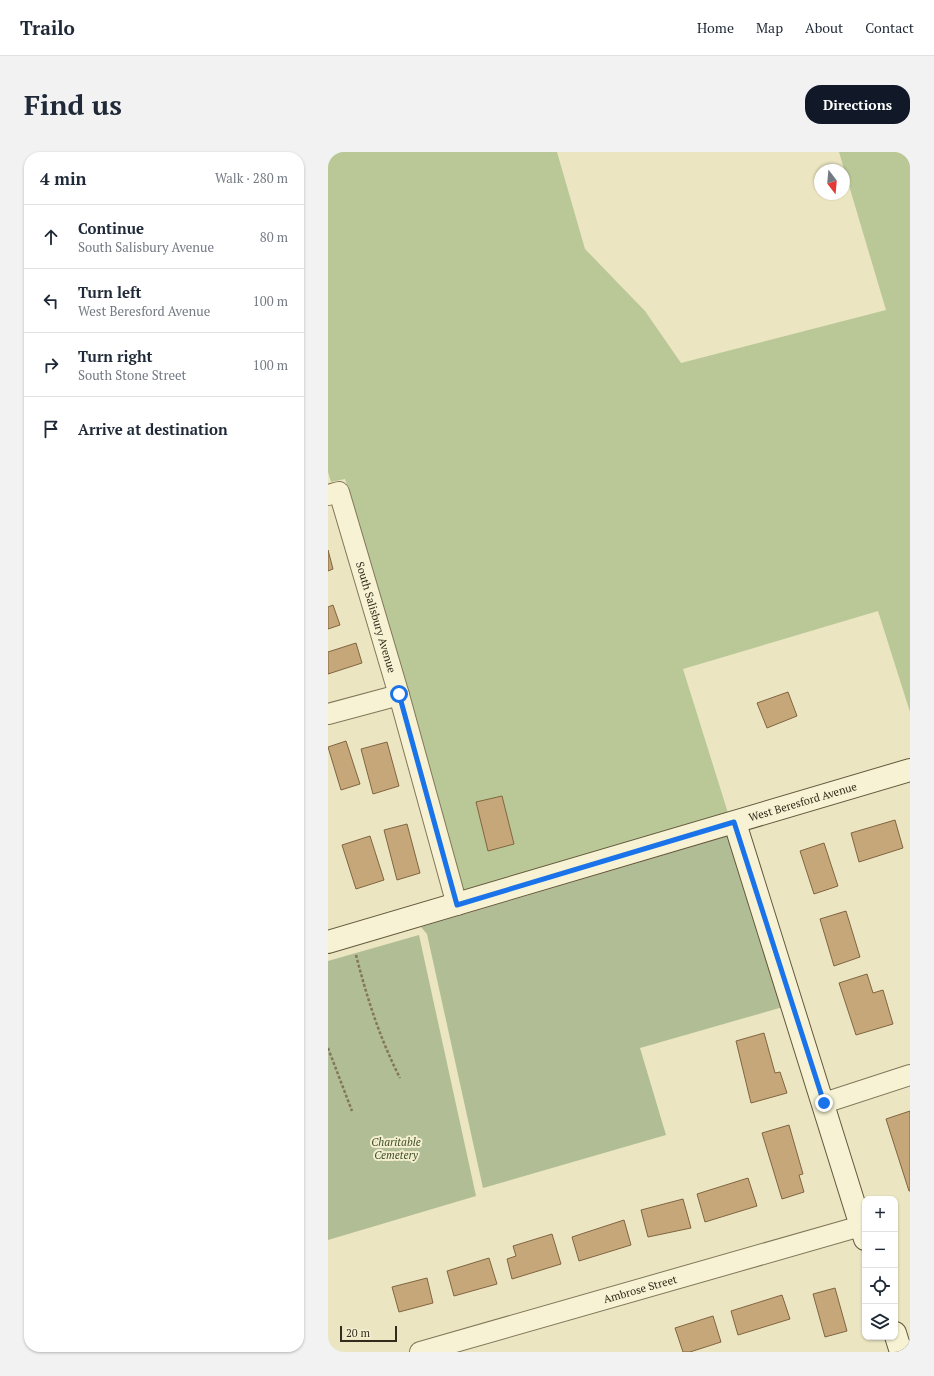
<!DOCTYPE html>
<meta charset="utf-8">
<style>
:root{--surface:#fff;--page:#f2f2f3;--text:#1f2937;--muted:#747a83;--line:#e0e1e3;--accent:#111827}
body{margin:0;font-family:"PT Serif",serif;background:var(--page);color:var(--text)}
.controls{position:absolute;right:12px;bottom:12px;display:grid;overflow:hidden;border-radius:8px;box-shadow:0 1px 3px #0004}
.controls button{width:36px;height:36px;display:grid;place-items:center;padding:0;border:0;border-bottom:1px solid var(--line);background:var(--surface);color:var(--text);font:20px sans-serif}
.compass{position:absolute;left:486px;top:12px;width:36px;height:36px;border-radius:50%;background:var(--surface);box-shadow:0 1px 3px #0004;rotate:164deg}
.scale{position:absolute;left:12px;bottom:10px;width:57px;box-sizing:border-box;padding-left:4px;border:2px solid #332c1d;border-top:0;font-size:11px;line-height:14px;white-space:nowrap;color:#332c1d;-webkit-text-stroke:3px #f3efd0;paint-order:stroke}
.stop{position:absolute;width:12px;height:12px;margin:-9px;border:3px solid #1a73e8;border-radius:50%;background:#fff}
.stop.end{background:#1a73e8;border-color:#fff;box-shadow:0 1px 4px #0008}
.list{margin:0;padding:0;list-style:none}
h2{display:flex;justify-content:space-between;align-items:center;height:52px;margin:0;padding:0 16px;font-size:17px}
h2 small{font-size:13px;font-weight:400;color:var(--muted)}
.list li{display:grid;grid-template-columns:26px 1fr auto;gap:12px;align-items:center;box-sizing:border-box;height:64px;padding:0 16px;border-top:1px solid var(--line)}
.list b{display:block;font-size:15px;white-space:nowrap}
.list p{margin:0;font-size:13px;white-space:nowrap;color:var(--muted)}
.list em{font-size:13px;font-style:normal;color:var(--muted)}
.icon{flex:none;width:22px;height:22px;fill:none;stroke:currentColor;stroke-width:2;stroke-linecap:round;stroke-linejoin:round}
.map{position:relative;flex:none;width:582px;height:1200px;overflow:hidden;border-radius:16px}
header{display:flex;align-items:center;gap:24px;box-sizing:border-box;height:56px;padding:0 20px;background:var(--surface);border-bottom:1px solid var(--line)}
header strong{font-size:19px}
nav{display:flex;gap:22px;margin-inline-start:auto;font-size:14px}
.intro{display:flex;align-items:center;justify-content:space-between;box-sizing:border-box;height:96px;padding:0 24px}
h1{margin:0;font-size:28px}
.button{padding:10px 18px;border-radius:16px;background:var(--accent);color:#fff;font-size:14px;font-weight:700}
main{display:flex;gap:24px;padding:0 24px}
aside{flex:1;background:var(--surface);border-radius:16px;box-shadow:0 1px 3px #0004}
.map>svg:first-child{display:block}
</style>
<header>
<strong>Trailo</strong>
<nav><a>Home</a><a>Map</a><a>About</a><a>Contact</a></nav>
</header>
<div class="intro"><h1>Find us</h1><a class="button">Directions</a></div>
<main>
<aside>
<h2>4 min<small>Walk · 280 m</small></h2>
<ul class="list">
<li><svg class="icon" aria-label="ahead" viewBox="0 0 24 24"><path d="M12 20V5M6 11l6-6 6 6"/></svg><div><b>Continue</b><p>South Salisbury Avenue</p></div><em>80 m</em></li>
<li><svg class="icon" aria-label="left" viewBox="0 0 24 24"><path d="M17 20v-9H6M10 6l-5 5 5 5"/></svg><div><b>Turn left</b><p>West Beresford Avenue</p></div><em>100 m</em></li>
<li><svg class="icon" aria-label="right" viewBox="0 0 24 24"><path d="M7 20v-9h11M14 6l5 5-5 5"/></svg><div><b>Turn right</b><p>South Stone Street</p></div><em>100 m</em></li>
<li><svg class="icon" aria-label="arrive" viewBox="0 0 24 24"><path d="M6 21V4h12l-3 4 3 4H6"/></svg><div><b>Arrive at destination</b></div></li>
</ul>
</aside>
<div class="map">
<svg width="582" height="1200" viewBox="0 0 582 1200">
<rect width="100%" height="100%" fill="#ebe5c1"/>
<path fill="#b9c896" d="M 0,0 L 229,0 L 257,97 L 317,159 L 353,211 L 558,158 L 511,0 L 582,0 L 582,560 L 550,459 L 355,517 L 400,661 L 135,740 L 77,529 L 17,327 L 3,330 L 0,320 Z"/>
<path fill="#b1bd95" d="M 401,684 L 455,855 L 312,896 L 338,983 L 155,1036 L 99,782 L 93,775 Z
M 91,783 L 148,1044 L 0,1088 L 0,809 Z"/>
<path fill="#c6a779" stroke="#806541" d="M 0,398 L 5,417 L 0,419 Z
M 5,453 L 12,473 L 0,477 L 0,455 Z
M 28,491 L 34,511 L 0,522 L 0,500 Z
M 460,540 L 469,564 L 439,576 L 429,551 Z
M 18,589 L 32,632 L 13,638 L 0,595 Z
M 59,590 L 71,634 L 45,642 L 33,597 Z
M 174,644 L 186,692 L 160,699 L 148,650 Z
M 567,668 L 575,696 L 531,710 L 523,681 Z
M 79,672 L 92,721 L 69,728 L 56,678 Z
M 42,684 L 56,728 L 28,737 L 14,693 Z
M 496,691 L 510,734 L 486,742 L 472,699 Z
M 518,759 L 532,805 L 506,814 L 492,767 Z
M 539,822 L 545,841 L 555,838 L 565,872 L 528,883 L 511,831 Z
M 436,881 L 447,921 L 452,920 L 459,941 L 423,951 L 408,889 Z
M 582,959 L 582,1039 L 581,1039 L 558,967 Z
M 461,973 L 475,1022 L 471,1023 L 476,1040 L 454,1047 L 434,981 Z
M 420,1026 L 429,1054 L 377,1070 L 369,1042 Z
M 355,1047 L 363,1076 L 320,1085 L 313,1058 Z
M 296,1068 L 303,1093 L 251,1109 L 244,1085 Z
M 224,1082 L 233,1112 L 184,1127 L 179,1107 L 188,1104 L 185,1094 Z
M 161,1106 L 169,1132 L 126,1144 L 119,1119 Z
M 99,1126 L 105,1151 L 71,1160 L 64,1135 Z
M 507,1136 L 519,1179 L 497,1185 L 485,1142 Z
M 454,1143 L 462,1167 L 410,1183 L 403,1159 Z
M 385,1164 L 393,1190 L 362,1200 L 355,1200 L 347,1176 Z"/>
<g fill="none" stroke-linecap="round" stroke-linejoin="round">
<defs>
<g id="street">
<path id="s1" d="M 0,343 L 11,340 L 71,543 L 129,753"/>
<path d="M 0,562 L 71,543"/>
<path d="M 496,951 L 582,923"/>
<path id="s2" d="M 92,1200 L 533,1074"/>
</g>
<g id="secondary">
<path d="M 407,671 L 537,1087"/>
<path id="s3" d="M 0,790 L 582,618"/>
<path d="M 567,1181 L 573,1200"/>
</g>
</defs>
<use href="#street" stroke="#83775a" stroke-width="22"/>
<use href="#secondary" stroke="#64583d" stroke-width="24"/>
<path stroke="#83775a" stroke-width="2.5" stroke-dasharray="3 2" stroke-linecap="butt" d="M 28,803 C 39,846 52,887 72,926
M 0,896 L 24,959"/>
<use href="#street" stroke="#f6f2d3" stroke-width="20"/>
<use href="#secondary" stroke="#f6f2d3" stroke-width="22"/>
</g>
<g fill="none" stroke-linecap="round" stroke-linejoin="round">
<path stroke="#1a73e8" stroke-width="5" d="M 71,542 L 129,753 L 406,670 L 496,951"/>
</g>
<g text-anchor="middle" dominant-baseline="central" stroke-width="4" stroke-linejoin="round" paint-order="stroke">
<g font-size="11" fill="#332c1d" stroke="#f3efd0">
<text stroke="none"><textPath href="#s1" startOffset="142">South Salisbury Avenue</textPath></text>
<text stroke="none"><textPath href="#s3" startOffset="495">West Beresford Avenue</textPath></text>
<text stroke="none"><textPath href="#s2" startOffset="229">Ambrose Street</textPath></text>
</g>
<g font-size="11" font-style="italic" fill="#3d4e25" stroke="#f3efd0">
<text x="68" y="990">Charitable<tspan x="68" dy="13">Cemetery</tspan></text>
</g>
</g>
</svg>
<div class="controls">
<button>+</button>
<button>−</button>
<button><svg class="icon" aria-label="locate" viewBox="0 0 24 24"><circle cx="12" cy="12" r="6"/><path d="M12 2v4M12 18v4M2 12h4M18 12h4"/></svg></button>
<button><svg class="icon" aria-label="layers" viewBox="0 0 24 24"><path d="M12 4l9 5-9 5-9-5zM3 14l9 5 9-5"/></svg></button>
</div>
<svg class="compass" viewBox="-18 -18 36 36"><path d="M0-13l5 13h-10z" fill="#e53935"/><path d="M0 13l5-13h-10z" fill="#747a83"/></svg>
<div class="scale">20 m</div>
<div class="stop" style="left:71px;top:542px"></div>
<div class="stop end" style="left:496px;top:951px"></div>
</div>
</main>
